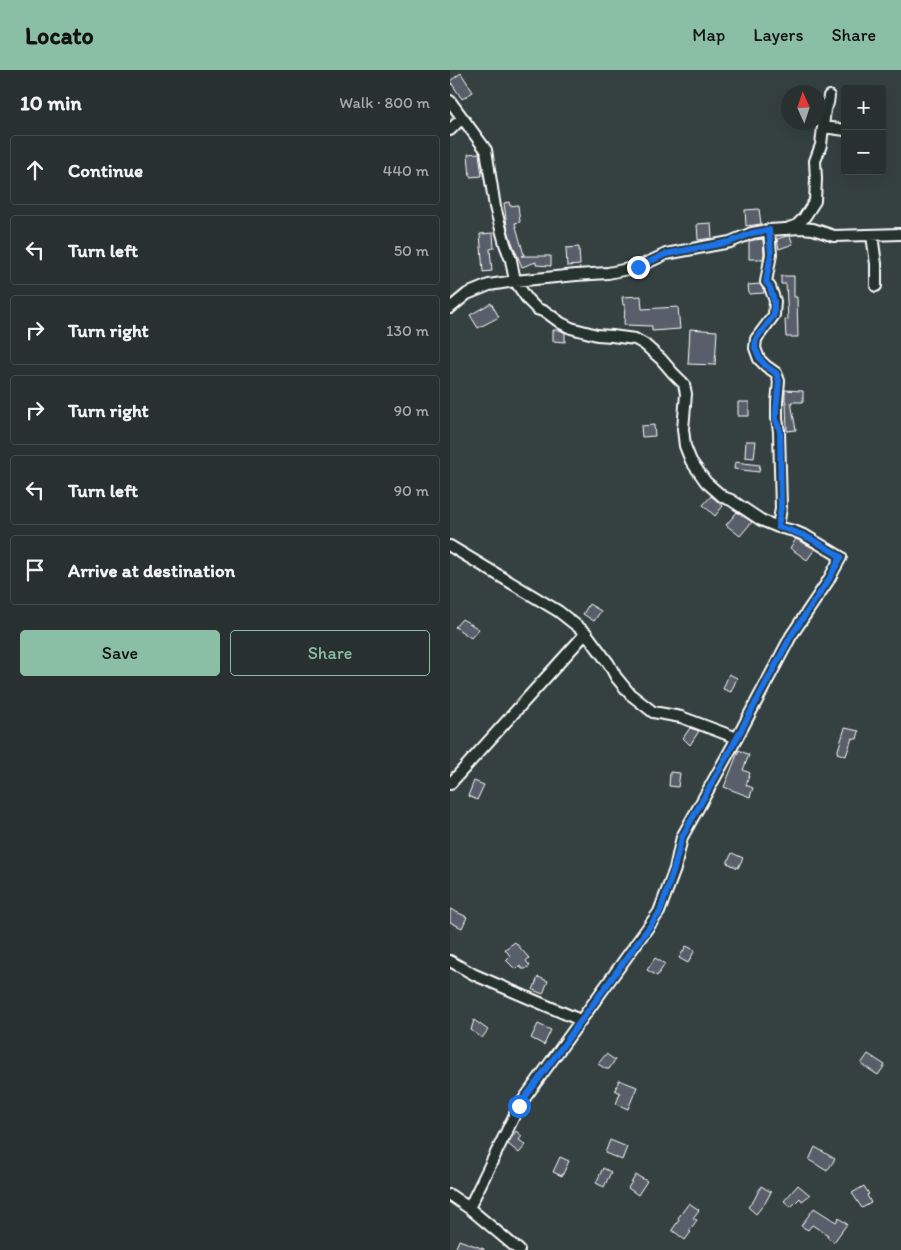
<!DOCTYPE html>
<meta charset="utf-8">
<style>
:root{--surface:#283030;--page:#303838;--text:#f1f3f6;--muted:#a5a9ab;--line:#444b4c;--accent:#8abfa5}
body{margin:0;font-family:Itim,sans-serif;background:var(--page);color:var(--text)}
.controls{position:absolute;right:15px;top:15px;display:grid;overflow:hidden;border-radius:5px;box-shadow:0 5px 20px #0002}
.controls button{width:45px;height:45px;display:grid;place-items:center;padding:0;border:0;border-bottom:1px solid var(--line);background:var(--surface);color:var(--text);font:25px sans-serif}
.compass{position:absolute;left:331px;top:15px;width:45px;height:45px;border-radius:50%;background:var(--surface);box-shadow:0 5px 20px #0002;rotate:357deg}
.stop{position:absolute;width:15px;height:15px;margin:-11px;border:4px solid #1a73e8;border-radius:50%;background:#fff}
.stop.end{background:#1a73e8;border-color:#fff;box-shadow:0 1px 5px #0008}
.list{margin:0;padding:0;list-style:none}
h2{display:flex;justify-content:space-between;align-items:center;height:65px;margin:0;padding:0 20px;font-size:21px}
h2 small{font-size:16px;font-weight:400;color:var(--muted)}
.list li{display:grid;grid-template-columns:32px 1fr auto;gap:15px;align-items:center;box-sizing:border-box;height:70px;margin:0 10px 10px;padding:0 10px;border:1px solid var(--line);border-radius:5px}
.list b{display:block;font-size:19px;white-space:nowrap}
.list em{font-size:16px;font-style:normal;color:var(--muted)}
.actions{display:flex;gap:10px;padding:15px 20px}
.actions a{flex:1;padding:11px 0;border:1px solid var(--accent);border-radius:5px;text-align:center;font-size:18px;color:var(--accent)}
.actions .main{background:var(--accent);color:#111}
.icon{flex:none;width:28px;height:28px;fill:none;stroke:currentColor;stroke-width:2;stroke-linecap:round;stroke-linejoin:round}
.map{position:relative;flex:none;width:451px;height:1180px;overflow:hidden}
header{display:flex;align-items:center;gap:30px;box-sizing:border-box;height:70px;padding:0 25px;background:var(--accent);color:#111}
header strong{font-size:24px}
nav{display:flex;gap:28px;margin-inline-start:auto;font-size:18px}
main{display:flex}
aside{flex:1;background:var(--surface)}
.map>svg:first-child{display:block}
</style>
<header>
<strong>Locato</strong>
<nav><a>Map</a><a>Layers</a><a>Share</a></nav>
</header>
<main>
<aside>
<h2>10 min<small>Walk · 800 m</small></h2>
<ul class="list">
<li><svg class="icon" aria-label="ahead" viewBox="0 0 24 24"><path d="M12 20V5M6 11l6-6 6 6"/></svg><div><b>Continue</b></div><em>440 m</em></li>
<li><svg class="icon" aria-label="left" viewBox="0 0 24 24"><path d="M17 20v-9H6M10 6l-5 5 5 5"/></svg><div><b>Turn left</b></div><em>50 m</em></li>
<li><svg class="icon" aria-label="right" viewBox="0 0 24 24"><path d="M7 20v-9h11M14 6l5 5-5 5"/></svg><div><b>Turn right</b></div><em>130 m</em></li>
<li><svg class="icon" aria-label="right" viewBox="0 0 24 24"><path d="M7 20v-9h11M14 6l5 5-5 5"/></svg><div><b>Turn right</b></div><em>90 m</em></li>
<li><svg class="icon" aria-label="left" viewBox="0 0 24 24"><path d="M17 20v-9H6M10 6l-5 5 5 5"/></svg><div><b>Turn left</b></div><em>90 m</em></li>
<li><svg class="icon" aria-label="arrive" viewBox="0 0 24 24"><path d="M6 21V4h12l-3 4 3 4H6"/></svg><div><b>Arrive at destination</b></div></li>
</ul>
<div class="actions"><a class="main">Save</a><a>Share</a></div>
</aside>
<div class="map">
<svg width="451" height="1180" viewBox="0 0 451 1180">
<rect width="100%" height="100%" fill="#354040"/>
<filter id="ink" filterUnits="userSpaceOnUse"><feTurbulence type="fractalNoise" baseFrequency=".02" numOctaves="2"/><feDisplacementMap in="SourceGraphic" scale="10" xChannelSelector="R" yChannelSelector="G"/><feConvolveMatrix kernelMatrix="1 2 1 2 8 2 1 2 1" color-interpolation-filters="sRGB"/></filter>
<g filter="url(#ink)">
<path fill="#595e6b" stroke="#fff" d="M 11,3 L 23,22 L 12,29 L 0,11 Z
M 29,83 L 32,106 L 20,107 L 18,84 Z
M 59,132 L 60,136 L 68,135 L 70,152 L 65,153 L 74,185 L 71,186 L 101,186 L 101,196 L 86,195 L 86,192 L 72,197 L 61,170 L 57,156 L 54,133 Z
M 309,139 L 311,154 L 296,156 L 295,140 Z
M 261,153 L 262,168 L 248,170 L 247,154 Z
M 43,163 L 44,178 L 40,179 L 42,201 L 33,202 L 30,164 Z
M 337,166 L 340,166 L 343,174 L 329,179 L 327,169 Z
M 313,169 L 314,184 L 313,189 L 299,189 L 299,171 L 304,170 Z
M 129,177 L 130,195 L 117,196 L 116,178 Z
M 331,206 L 344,206 L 344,227 L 347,227 L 348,267 L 336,267 L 335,250 L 338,249 L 336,214 L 331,214 Z
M 310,214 L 314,220 L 314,223 L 299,224 L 298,215 Z
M 191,226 L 192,239 L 228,237 L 230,259 L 202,261 L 202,256 L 174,255 L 175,235 L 173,235 L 172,227 Z
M 41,233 L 49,247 L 28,258 L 20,245 Z
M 240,259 L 267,261 L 265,295 L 238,294 Z
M 103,260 L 110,260 L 115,263 L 115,272 L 103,271 Z
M 335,320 L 353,321 L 353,332 L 341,332 L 346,360 L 337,361 L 336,332 L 335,331 Z
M 288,332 L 299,332 L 299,346 L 288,346 Z
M 204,355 L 205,366 L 192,367 L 191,356 Z
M 296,371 L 306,371 L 304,388 L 295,387 Z
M 285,392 L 310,395 L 309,402 L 284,399 Z
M 261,426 L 273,436 L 265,446 L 253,435 Z
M 287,442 L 302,452 L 290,466 L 276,455 Z
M 346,469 L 365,479 L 357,490 L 340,478 Z
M 139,534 L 151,541 L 144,551 L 133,544 Z
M 12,549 L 29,559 L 21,568 L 5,557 Z
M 279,604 L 287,608 L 281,622 L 273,619 Z
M 240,658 L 249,661 L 240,675 L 233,668 Z
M 395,658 L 409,661 L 407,669 L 402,668 L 396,686 L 387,683 Z
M 289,680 L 299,685 L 293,700 L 300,703 L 296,715 L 303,718 L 300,727 L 274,717 Z
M 220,702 L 230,703 L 228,717 L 219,716 Z
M 24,711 L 34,715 L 27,730 L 18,726 Z
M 282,783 L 293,788 L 288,798 L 277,793 Z
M 0,839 L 17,847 L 12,858 L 0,852 Z
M 65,872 L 79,888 L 76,891 L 80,896 L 75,899 L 72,899 L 70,896 L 66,900 L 56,890 L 60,886 L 55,879 Z
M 236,876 L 245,880 L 238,893 L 229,888 Z
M 205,888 L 215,894 L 207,906 L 197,900 Z
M 88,907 L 98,911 L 93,924 L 83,920 Z
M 24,950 L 38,960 L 32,968 L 21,960 Z
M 88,954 L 101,960 L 94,975 L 81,968 Z
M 156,984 L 165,990 L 159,999 L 156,999 L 148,994 Z
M 418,984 L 435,995 L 428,1005 L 411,994 Z
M 169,1010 L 187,1017 L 178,1039 L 166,1034 L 170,1023 L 165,1020 Z
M 66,1061 L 72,1066 L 69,1070 L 76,1075 L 69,1083 L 58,1074 L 62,1067 Z
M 160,1070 L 177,1077 L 172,1090 L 155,1083 Z
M 365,1077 L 385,1089 L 377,1101 L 359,1090 Z
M 110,1087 L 119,1091 L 112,1106 L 103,1102 Z
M 153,1098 L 161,1102 L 154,1117 L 146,1113 Z
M 186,1105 L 197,1111 L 188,1125 L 178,1118 Z
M 348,1115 L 360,1125 L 352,1131 L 350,1128 L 341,1137 L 334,1131 Z
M 311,1116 L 321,1122 L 315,1133 L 306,1144 L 298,1137 L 304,1130 Z
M 414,1116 L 419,1124 L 417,1125 L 421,1133 L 412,1138 L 402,1123 Z
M 239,1133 L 249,1140 L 243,1148 L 247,1150 L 239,1161 L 241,1162 L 235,1170 L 222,1160 L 229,1150 L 228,1148 Z
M 364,1138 L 386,1152 L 389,1148 L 397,1154 L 384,1172 L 377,1167 L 378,1165 L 362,1155 L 358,1160 L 351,1156 Z
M 9,1170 L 34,1179 L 34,1180 L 5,1180 Z"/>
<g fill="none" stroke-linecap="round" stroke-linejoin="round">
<defs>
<path id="minor" d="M 0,31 L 36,80 L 45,137 L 55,174 L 61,190 L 65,211 L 78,230 L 87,239 L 96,242 L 111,253 L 121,258 L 147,265 L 162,266 L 185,269 L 194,274 L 211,289 L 223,303 L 234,314 L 236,324 L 233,359 L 235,376 L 241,391 L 256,412 L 273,427 L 281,430 L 311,450 L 328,457 L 344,461 L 356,466 L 391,487 L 378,511 L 341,566 L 287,668 L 232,767 L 225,799 L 209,842 L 69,1036 L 19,1138
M 374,57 L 395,60
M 0,60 L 12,48
M 339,158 L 347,155 L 354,148 L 365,131 L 366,109 L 365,91 L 371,75 L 375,39 L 378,33 L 379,26
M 319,160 L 321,184 L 316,212 L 320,217 L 325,231 L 324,245 L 306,269 L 305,278 L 309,289 L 316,296 L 326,303 L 329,311 L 327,332 L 327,349 L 329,361 L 331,438 L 328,457
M 422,165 L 426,194 L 426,216
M 0,238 L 17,224 L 39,215 L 65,211 L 126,205 L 158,203 L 188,197 L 216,184 L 280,172 L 302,163 L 319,160 L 351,158 L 363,159 L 384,166 L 451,164
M 0,476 L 108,541 L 136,563 L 159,594 L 166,607 L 180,624 L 203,642 L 231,647 L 287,668
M 0,714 L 136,563
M 0,891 L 25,905 L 130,950
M 0,1125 L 19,1138 L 69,1180"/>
</defs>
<use href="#minor" stroke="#fff" stroke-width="14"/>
<use href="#minor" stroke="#26332d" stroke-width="10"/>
</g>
</g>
<g fill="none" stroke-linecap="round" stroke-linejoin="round" filter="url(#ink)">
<path stroke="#1a73e8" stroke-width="6" d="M 69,1036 L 210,842 L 224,799 L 232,767 L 287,668 L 341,566 L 378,511 L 391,487 C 369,473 354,463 328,457 L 331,438 L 330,361 L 326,349 L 326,341 L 329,311 L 326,303 L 316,296 L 310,289 L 305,278 L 306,269 L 324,245 L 324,231 L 320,217 L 316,212 L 321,184 L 319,160 L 302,163 L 280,172 L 216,184 L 188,197"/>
</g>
</svg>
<div class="controls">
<button>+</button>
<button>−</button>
</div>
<svg class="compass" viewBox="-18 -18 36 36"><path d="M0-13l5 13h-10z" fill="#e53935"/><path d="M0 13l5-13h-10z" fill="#a5a9ab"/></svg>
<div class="stop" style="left:69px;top:1036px"></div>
<div class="stop end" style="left:188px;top:197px"></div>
</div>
</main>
